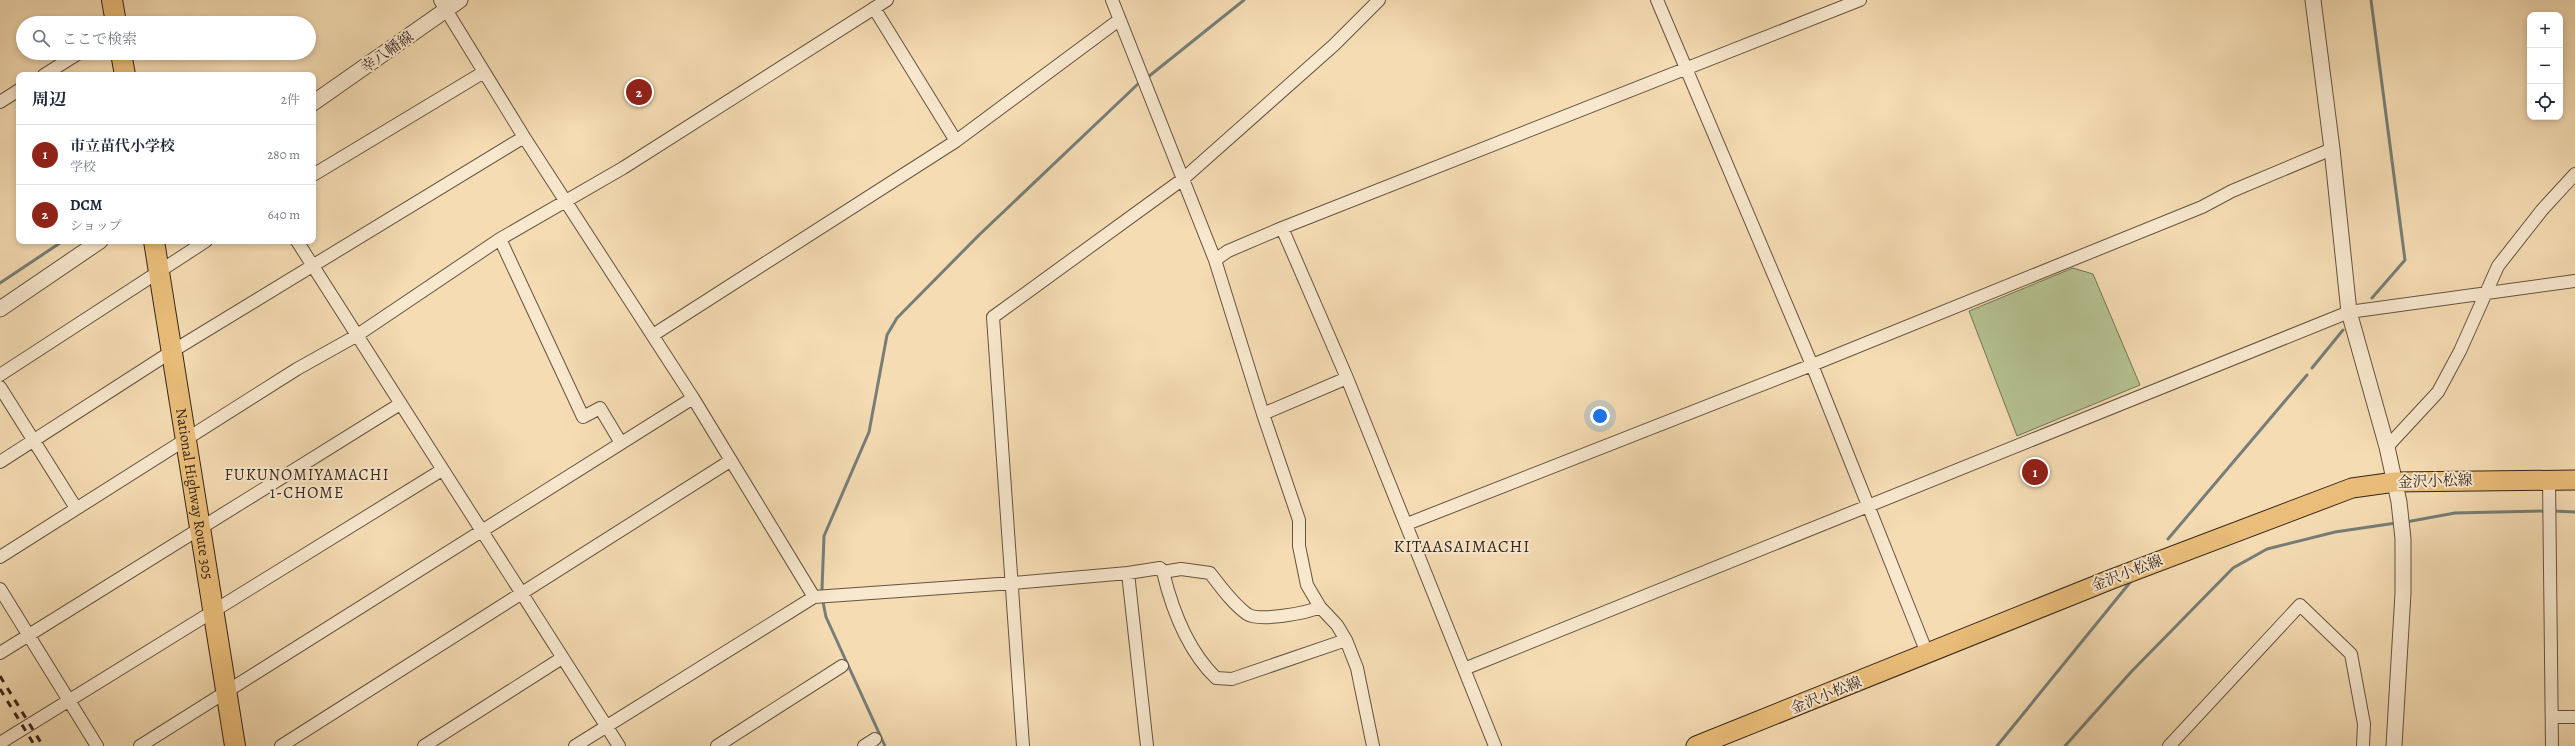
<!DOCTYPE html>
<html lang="ja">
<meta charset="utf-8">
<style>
:root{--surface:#fff;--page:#f6f6f7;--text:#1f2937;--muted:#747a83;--line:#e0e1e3;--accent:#8f2418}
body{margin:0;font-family:Alegreya,"Noto Serif JP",serif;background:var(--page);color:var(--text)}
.controls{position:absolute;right:12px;top:12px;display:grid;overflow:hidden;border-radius:8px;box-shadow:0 2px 6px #0003}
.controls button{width:36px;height:36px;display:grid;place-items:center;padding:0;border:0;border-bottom:1px solid var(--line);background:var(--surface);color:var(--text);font:20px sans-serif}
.you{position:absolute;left:1600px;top:416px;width:14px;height:14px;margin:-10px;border:3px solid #fff;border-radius:50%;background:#1a73e8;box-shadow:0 0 0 6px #1a73e833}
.badge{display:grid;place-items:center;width:26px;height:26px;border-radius:50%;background:var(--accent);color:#fff;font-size:13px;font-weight:700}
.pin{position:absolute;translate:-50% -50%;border:2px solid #fff;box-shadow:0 1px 4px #0006}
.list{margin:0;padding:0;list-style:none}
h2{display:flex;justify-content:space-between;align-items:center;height:52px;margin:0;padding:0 16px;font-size:17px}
h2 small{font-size:13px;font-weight:400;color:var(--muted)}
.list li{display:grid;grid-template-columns:26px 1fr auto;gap:12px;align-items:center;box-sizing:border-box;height:60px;padding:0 16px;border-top:1px solid var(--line)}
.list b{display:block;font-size:15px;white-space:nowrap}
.list p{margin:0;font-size:13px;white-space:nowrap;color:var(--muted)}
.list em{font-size:13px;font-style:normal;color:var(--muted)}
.icon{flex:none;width:22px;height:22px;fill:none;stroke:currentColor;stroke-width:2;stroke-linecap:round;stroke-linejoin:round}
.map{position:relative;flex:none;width:2575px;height:746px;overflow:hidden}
.search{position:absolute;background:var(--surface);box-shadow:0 2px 6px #0003;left:16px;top:16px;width:300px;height:44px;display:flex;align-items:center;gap:10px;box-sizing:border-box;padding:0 14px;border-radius:22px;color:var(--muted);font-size:15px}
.panel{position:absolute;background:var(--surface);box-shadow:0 2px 6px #0003;left:16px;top:72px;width:300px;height:172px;border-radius:8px}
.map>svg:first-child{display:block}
</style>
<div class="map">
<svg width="2575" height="746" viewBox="0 0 2575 746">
<rect width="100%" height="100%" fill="#f5dcb3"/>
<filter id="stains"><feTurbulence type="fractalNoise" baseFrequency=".005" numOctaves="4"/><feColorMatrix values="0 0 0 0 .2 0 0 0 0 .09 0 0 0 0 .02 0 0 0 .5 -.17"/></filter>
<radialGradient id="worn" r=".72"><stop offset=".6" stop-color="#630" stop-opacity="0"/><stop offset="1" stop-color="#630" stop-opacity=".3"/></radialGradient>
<path fill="#b5c292" stroke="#757456" d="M 2073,268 L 2093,274 L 2140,385 L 2017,436 L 1969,311 Z"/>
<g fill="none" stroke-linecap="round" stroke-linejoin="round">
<path stroke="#767e79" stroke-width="3" d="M 2371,0 L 2405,260 L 2372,298
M 1148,77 L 1244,0
M 0,283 L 63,241
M 2312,368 L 2343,330
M 2553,511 L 2575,512
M 2406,522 L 2455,513 L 2547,511
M 2168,539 L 2307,375
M 822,589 L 824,536 L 869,432 L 887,335 L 897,318 L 979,235 L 1139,83
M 823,602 L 826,617 L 885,746
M 1997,746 L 2132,580
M 2065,746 L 2131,672 L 2233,568 L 2267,549 L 2335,532 L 2396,523"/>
<defs>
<path id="minor" d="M 440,0 L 524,137 L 693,398 L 814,597
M 1112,0 L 1215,260 L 1263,414 L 1299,520 L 1299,546 L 1307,585 L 1320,607 L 1337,625 L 1346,640 L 1357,668 L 1373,746
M 1657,0 L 1812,365 L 1927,653
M 874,8 L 956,141
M 44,75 L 79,53
M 0,102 L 19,90
M 313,175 L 484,72
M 1282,228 L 1347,378 L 1495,746
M 500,239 L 583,417 L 600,408 L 621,443
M 297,241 L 619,746
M 1215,260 L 1228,251 L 1282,228 L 1860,0
M 653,335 L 956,141 L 1119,20
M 0,375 L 206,241
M 0,387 L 76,508
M 1263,414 L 1347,378
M 2387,447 L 2438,392 L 2460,351 L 2498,266 L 2542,210 L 2575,174
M 0,462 L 171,352 L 524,137
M 2549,479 L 2552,746
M 1407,524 L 1812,365 L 2202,207 L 2232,191 L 2332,149
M 0,557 L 297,369 L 356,336 L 500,239 L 623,168 L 887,0
M 1163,572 L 1181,569 L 1210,573 C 1221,587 1232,603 1247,614 C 1259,622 1307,613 1320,607
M 1128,573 L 1147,746
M 0,589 L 97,746
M 0,653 L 400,404
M 1464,669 L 2349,312 L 2575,281
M 2552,717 L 2575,717
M 0,743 L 442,470
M 140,746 L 693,398
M 281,746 L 730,461
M 424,746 L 562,658
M 575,746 L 814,597 L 1013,583 L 1128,573 L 1160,568 L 1163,572 C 1172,609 1188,651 1216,678 L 1232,679 L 1346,640
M 717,746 L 842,666
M 864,746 L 875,739
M 1023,746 L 993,317 L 1183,179 L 1334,45 L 1379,0
M 2169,746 L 2300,605 L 2351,654 L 2364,724 L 2363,746"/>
<path id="tertiary" d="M 2313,0 L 2332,149 L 2349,312 L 2387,447 L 2399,502 L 2403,539 L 2403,593 L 2394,746
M 313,103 L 460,0
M 0,309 L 100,241"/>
<path id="primary" d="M 1696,746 L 2112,579 L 2352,488 L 2395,482 L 2575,480"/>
<g id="trunk">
<path d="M 112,0 L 116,23"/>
<path d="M 121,53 L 125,75"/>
<path id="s1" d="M 154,241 L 235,746"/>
</g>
</defs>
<use href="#minor" stroke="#655340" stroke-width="14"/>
<use href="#tertiary" stroke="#655340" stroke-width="17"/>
<use href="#primary" stroke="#35251a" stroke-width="21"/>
<use href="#trunk" stroke="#35251a" stroke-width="22"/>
<use href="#minor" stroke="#f8e8ce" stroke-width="12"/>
<use href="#tertiary" stroke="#f8e8ce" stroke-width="15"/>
<use href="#primary" stroke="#eabe7a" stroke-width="19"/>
<use href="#trunk" stroke="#eabe7a" stroke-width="20"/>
<path stroke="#35251a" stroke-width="3" stroke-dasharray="7 7" stroke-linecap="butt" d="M 0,676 L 43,746
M 0,689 L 35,746"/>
</g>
<g text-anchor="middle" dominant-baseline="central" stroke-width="4" stroke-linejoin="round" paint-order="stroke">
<g font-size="15" fill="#35251a" stroke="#f8e8ce">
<text transform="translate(387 52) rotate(-35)">幸八幡線</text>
<text transform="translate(2435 481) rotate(-2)">金沢小松線</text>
<text stroke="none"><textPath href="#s1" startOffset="256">National Highway Route 305</textPath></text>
<text transform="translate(2127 573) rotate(-21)">金沢小松線</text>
<text transform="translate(1826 695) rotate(-22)">金沢小松線</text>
</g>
<g font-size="16" letter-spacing="1" fill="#35251a" stroke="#f8e8ce">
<text x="307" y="475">FUKUNOMIYAMACHI<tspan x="307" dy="18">1-CHOME</tspan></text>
</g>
<g font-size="17" letter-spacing="1" fill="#35251a" stroke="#f8e8ce">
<text x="1462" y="546">KITAASAIMACHI</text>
</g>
</g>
<rect width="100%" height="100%" filter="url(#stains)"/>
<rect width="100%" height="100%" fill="url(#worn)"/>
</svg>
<div class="controls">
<button>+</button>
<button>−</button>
<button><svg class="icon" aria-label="locate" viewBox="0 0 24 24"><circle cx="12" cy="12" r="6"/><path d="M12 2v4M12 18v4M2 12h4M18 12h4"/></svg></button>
</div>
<div class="you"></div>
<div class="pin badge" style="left:2035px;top:472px">1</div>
<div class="pin badge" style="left:639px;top:92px">2</div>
<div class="search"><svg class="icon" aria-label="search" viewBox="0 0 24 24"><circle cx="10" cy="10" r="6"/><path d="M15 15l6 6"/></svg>ここで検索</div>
<section class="panel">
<h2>周辺<small>2件</small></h2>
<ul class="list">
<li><span class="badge">1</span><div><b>市立苗代小学校</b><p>学校</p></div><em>280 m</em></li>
<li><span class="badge">2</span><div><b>DCM</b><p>ショップ</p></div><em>640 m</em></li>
</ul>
</section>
</div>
